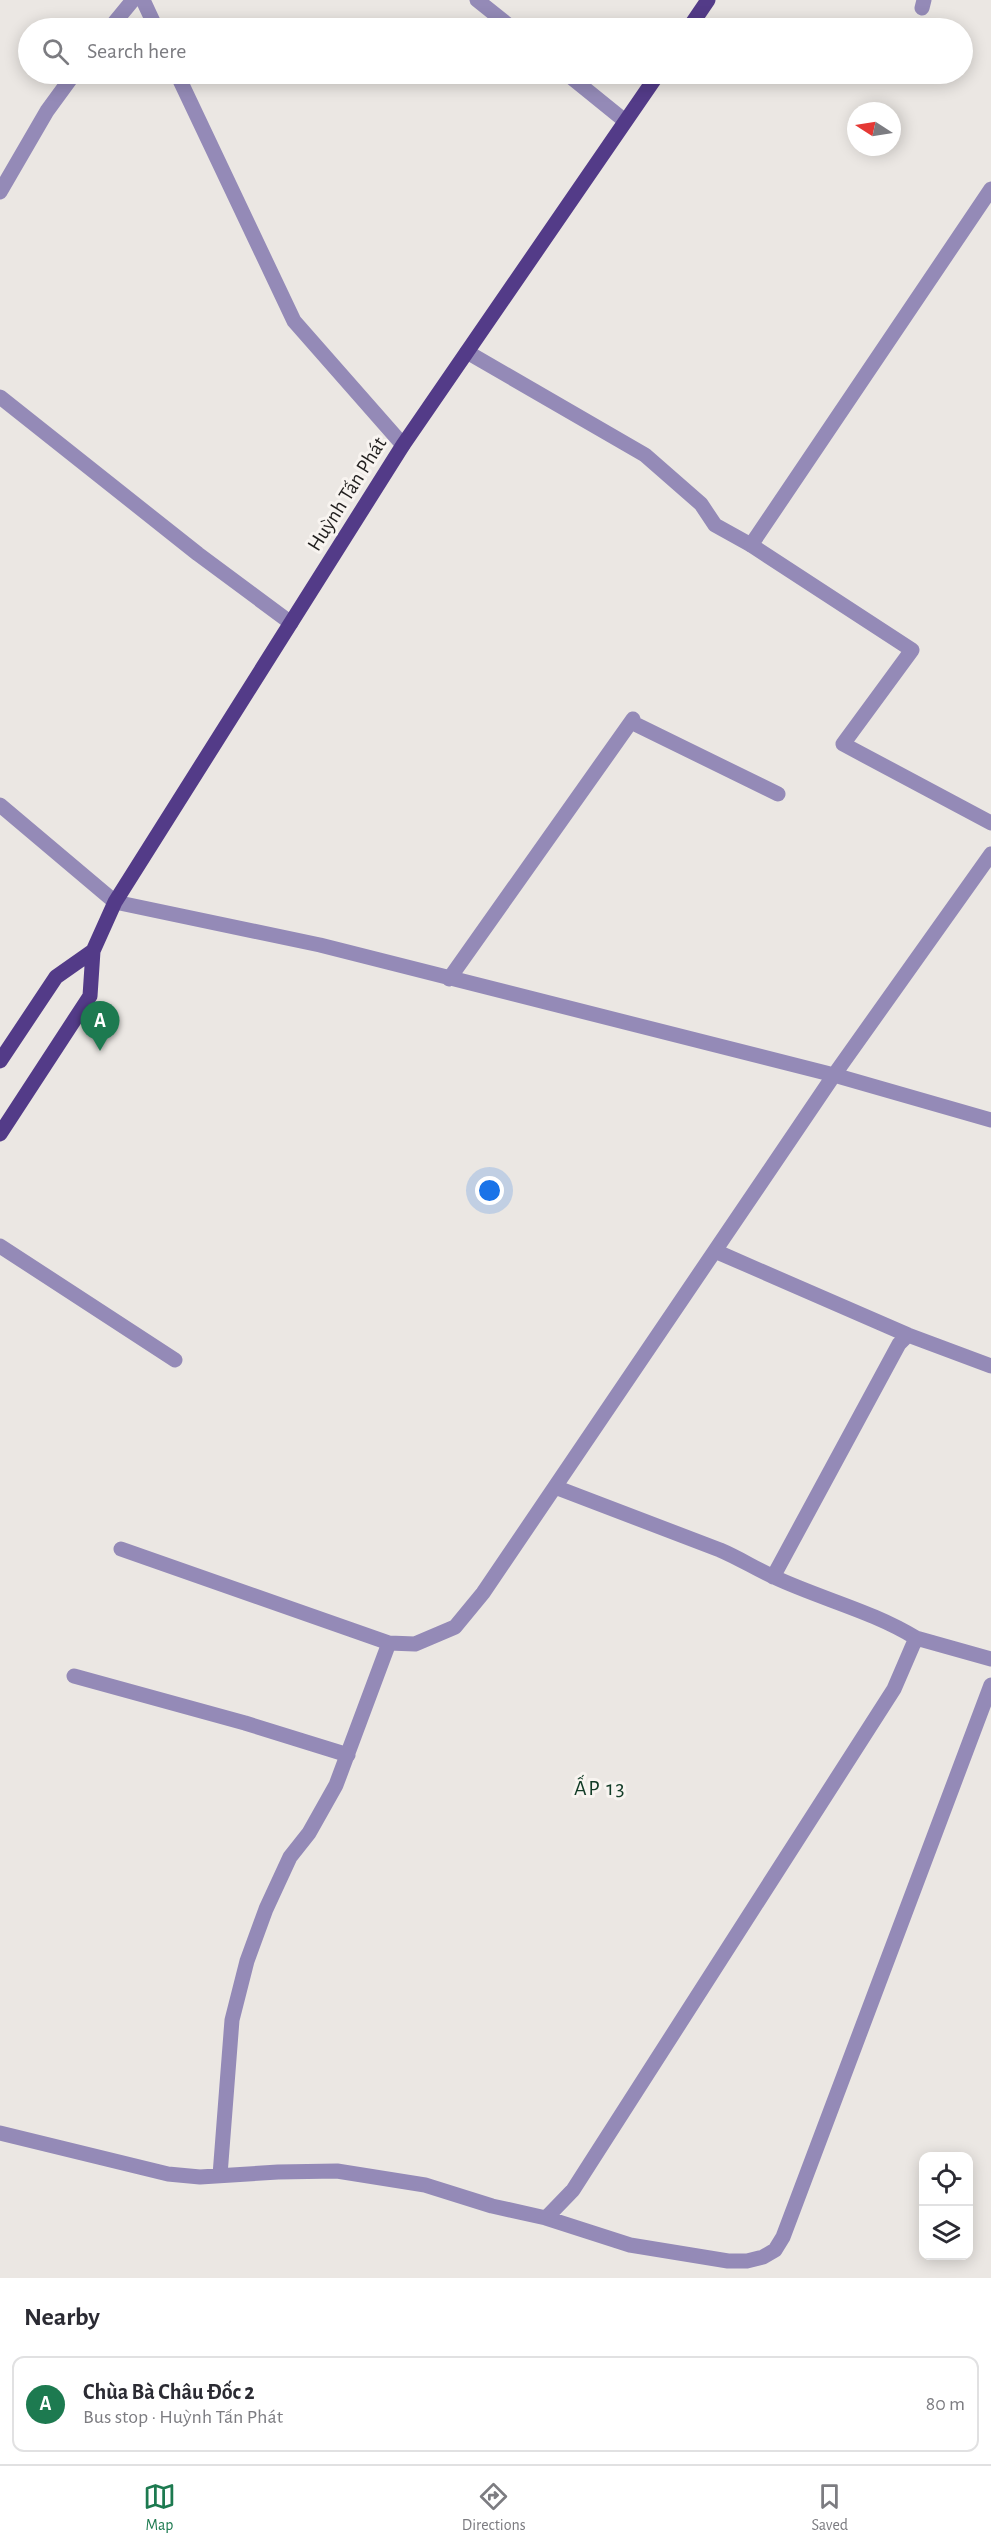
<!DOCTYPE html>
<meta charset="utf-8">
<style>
:root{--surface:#fff;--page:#f2f2f3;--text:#2b2b33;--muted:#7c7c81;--line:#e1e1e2;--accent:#1d7a50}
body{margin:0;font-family:"Alegreya Sans",sans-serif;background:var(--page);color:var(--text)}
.controls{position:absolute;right:18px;bottom:18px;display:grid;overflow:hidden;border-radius:12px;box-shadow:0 3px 15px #0003}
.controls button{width:54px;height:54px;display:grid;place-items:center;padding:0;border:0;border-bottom:2px solid var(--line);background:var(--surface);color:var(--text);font:30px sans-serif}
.compass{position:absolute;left:847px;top:102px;width:54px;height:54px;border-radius:50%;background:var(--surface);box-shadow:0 3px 15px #0003;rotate:282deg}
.you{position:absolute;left:490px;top:1191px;width:21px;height:21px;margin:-15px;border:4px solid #fff;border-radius:50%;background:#1a73e8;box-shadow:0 0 0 9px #1a73e833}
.badge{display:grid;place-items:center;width:39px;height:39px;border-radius:50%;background:var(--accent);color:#fff;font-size:20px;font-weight:700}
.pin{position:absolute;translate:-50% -50px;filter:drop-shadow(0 2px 3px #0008)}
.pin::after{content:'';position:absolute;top:32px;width:21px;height:18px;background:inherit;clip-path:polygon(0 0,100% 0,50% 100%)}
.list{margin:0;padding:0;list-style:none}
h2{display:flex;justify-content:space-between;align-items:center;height:78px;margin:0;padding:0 24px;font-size:26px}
h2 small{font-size:20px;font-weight:400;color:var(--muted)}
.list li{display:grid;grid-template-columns:39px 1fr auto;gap:18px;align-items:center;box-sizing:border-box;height:96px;margin:0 12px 12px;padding:0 12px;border:2px solid var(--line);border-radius:12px}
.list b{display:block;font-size:22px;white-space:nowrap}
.list p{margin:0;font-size:20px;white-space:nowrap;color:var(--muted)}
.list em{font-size:20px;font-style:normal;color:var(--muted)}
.icon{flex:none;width:33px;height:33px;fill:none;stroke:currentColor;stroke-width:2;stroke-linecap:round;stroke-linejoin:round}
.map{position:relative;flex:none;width:991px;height:2278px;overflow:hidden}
.search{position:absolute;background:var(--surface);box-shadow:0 3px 15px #0003;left:18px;right:18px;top:18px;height:66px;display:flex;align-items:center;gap:15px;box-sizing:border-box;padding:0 21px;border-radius:33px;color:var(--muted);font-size:22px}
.sheet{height:186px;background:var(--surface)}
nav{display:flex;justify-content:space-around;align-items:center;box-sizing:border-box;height:84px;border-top:2px solid var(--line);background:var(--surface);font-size:16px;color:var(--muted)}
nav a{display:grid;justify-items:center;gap:3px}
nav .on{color:var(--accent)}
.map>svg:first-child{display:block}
</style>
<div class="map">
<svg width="991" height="2278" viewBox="0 0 991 2278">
<rect width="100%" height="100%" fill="#ebe7e3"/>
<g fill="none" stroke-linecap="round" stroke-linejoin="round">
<path stroke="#948ab7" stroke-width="15" d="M 922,8 L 924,0
M 467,352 L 645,455 L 701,504 L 715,525 L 751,545"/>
<path stroke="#948ab7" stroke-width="15" d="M 143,0 L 156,28
M 477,0 L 512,28
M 110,28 L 133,0
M 177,74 L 294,321 L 403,445
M 567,74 L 625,121
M 991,189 L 751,545 L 912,650 L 843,744 L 991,823
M 0,192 L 47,111 L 74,74
M 0,397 L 198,554 L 291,623
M 631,722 L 778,794
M 0,805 L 115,902 L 320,945 L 834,1075 L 991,1120
M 449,979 L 633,719
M 0,1246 L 175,1360
M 715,1251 L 908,1335
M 121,1549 L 389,1643 L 415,1644 L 455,1627 L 483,1593 L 834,1075 L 991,854
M 773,1577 L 899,1344 L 908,1335 L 991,1366
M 916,1638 L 991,1659
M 74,1676 L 245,1723 L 348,1755
M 0,2133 L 168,2174 L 200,2177 L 278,2172 L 337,2171 L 425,2185 L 492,2206 L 546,2218 L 573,2190 L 894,1689 L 916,1638 C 872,1611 821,1599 774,1577 C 756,1569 739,1558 720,1550 L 555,1487
M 220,2175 L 232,2020 L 247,1961 L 266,1909 L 290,1857 L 309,1833 L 336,1785 L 389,1643
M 546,2218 L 630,2245 L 728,2261 L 747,2261 L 763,2257 L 775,2250 L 783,2237 L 991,1685"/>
<path stroke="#533b88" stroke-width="15" d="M 689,28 L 708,0
M 0,1061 L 56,977 L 93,951
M 0,1134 L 90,996 L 93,951 L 115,902 L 403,445 L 658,74"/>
</g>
<g text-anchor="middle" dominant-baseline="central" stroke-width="6" stroke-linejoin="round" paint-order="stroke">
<g font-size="21" fill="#211f1e" stroke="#f8f4f0">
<text transform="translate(347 494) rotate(-58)">Huỳnh Tấn Phát</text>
</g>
<g font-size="22" letter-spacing="1.5" fill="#113b26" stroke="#f8f4f0">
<text x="600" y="1788">ẤP 13</text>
</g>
</g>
</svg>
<div class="controls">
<button><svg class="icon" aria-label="locate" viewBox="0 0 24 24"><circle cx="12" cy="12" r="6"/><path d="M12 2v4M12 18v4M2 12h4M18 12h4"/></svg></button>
<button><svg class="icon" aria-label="layers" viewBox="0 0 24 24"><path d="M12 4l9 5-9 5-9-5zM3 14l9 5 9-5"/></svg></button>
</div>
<svg class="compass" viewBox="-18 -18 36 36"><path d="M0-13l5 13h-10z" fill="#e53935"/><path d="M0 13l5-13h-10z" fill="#7c7c81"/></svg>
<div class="you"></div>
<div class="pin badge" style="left:100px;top:1051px">A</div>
<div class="search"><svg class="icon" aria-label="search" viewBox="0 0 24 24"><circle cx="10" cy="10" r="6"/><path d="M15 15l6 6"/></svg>Search here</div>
</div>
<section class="sheet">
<h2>Nearby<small></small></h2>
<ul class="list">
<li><span class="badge">A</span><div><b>Chùa Bà Châu Đốc 2</b><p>Bus stop · Huỳnh Tấn Phát</p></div><em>80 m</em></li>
</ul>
</section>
<nav>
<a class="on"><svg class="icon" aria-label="map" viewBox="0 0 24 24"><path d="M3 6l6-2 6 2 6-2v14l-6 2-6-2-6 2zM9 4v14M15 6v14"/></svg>Map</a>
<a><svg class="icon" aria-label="directions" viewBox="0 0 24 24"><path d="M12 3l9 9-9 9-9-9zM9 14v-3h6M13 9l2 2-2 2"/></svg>Directions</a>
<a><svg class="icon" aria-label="saved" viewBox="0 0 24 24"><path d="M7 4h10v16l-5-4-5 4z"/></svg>Saved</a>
</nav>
